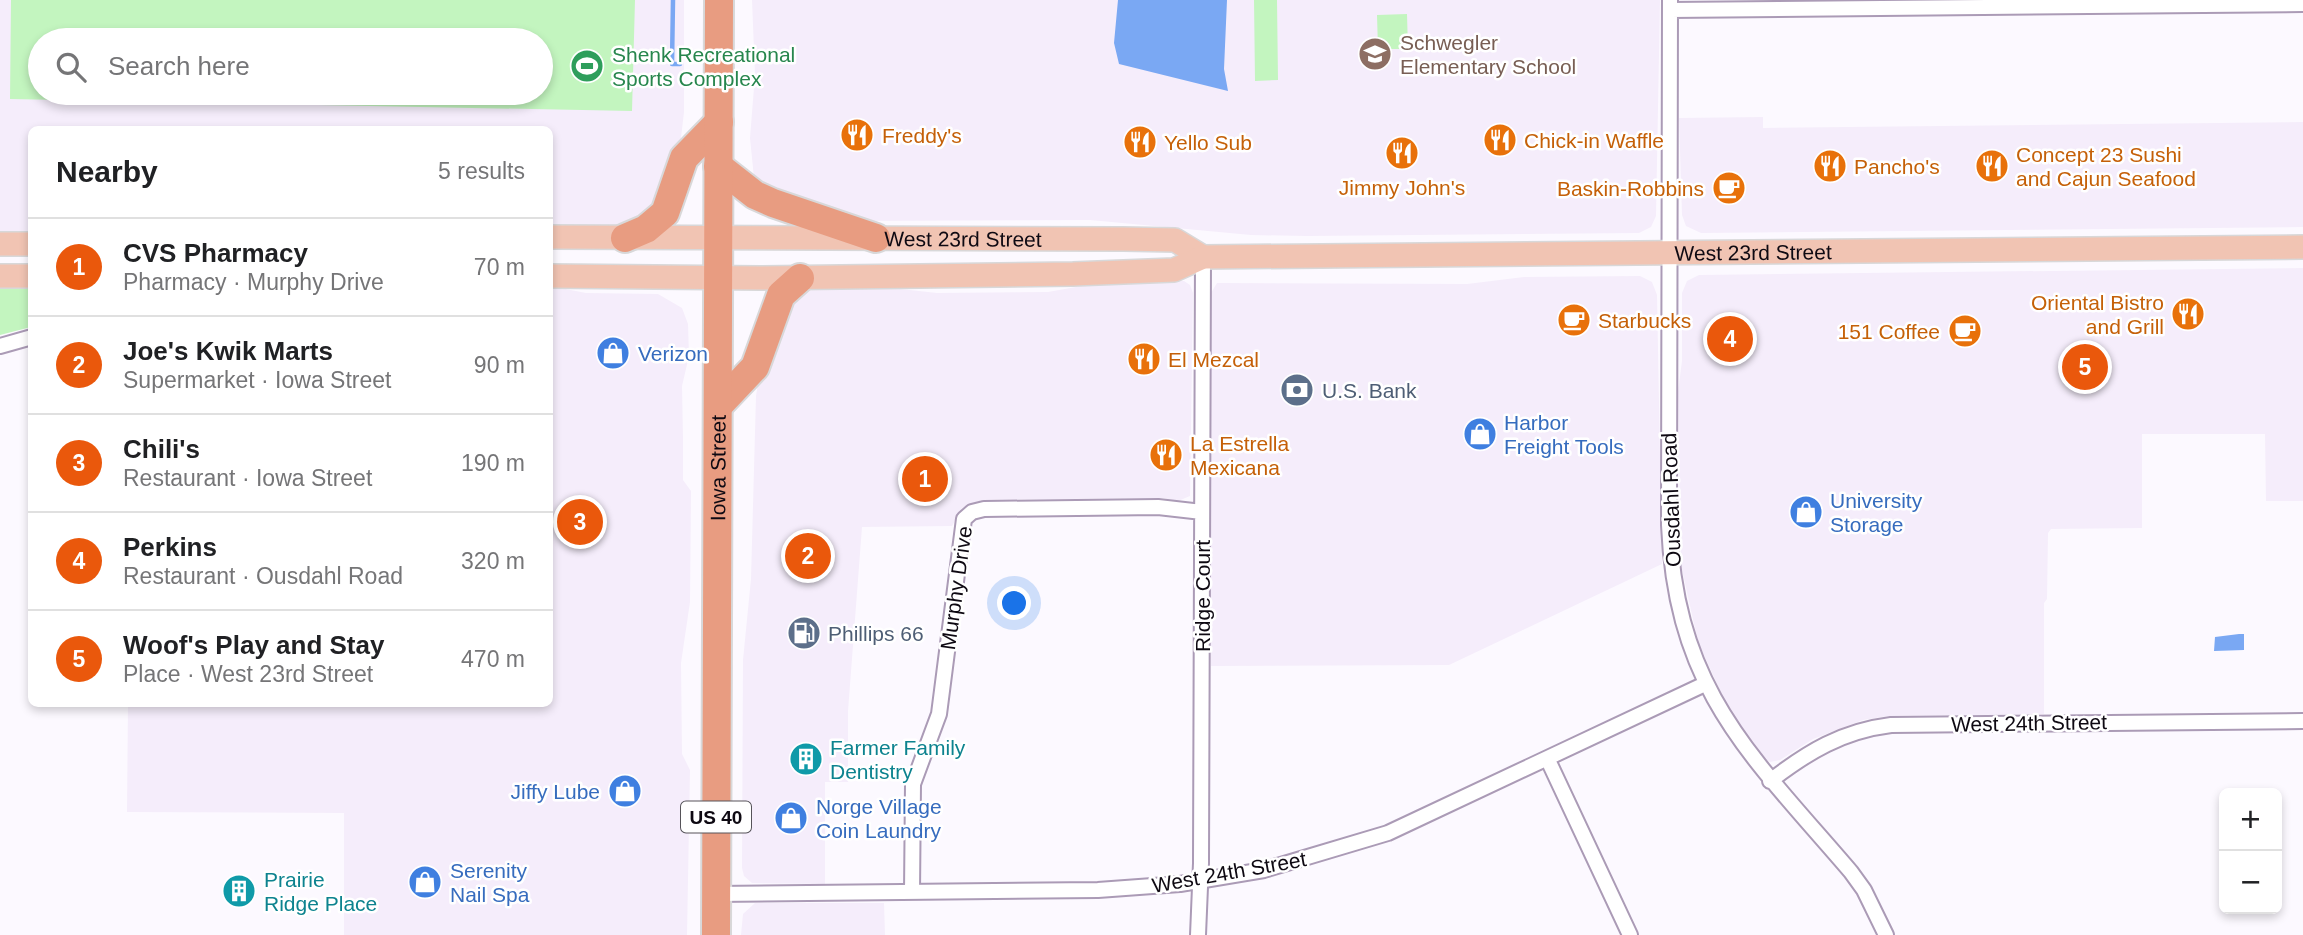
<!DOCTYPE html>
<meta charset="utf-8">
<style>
:root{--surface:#fff;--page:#f6f6f6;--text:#202124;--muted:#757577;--line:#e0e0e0;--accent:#ea580c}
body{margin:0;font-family:Arial,sans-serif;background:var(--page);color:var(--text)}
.controls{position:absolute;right:21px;bottom:21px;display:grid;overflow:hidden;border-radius:10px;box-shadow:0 4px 10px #0003}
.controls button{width:63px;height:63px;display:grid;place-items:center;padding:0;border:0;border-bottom:2px solid var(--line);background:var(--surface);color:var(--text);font:35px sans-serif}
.you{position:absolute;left:1015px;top:604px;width:24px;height:24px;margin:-18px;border:5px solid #fff;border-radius:50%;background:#1a73e8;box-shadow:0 0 0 10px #1a73e833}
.badge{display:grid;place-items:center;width:46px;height:46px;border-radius:50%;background:var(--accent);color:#fff;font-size:23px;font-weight:700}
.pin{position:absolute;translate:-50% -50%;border:4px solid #fff;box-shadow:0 2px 7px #0006}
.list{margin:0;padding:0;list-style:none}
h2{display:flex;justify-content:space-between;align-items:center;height:91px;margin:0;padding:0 28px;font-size:30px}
h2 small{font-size:23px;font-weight:400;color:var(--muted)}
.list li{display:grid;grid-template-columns:46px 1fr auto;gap:21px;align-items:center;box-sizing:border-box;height:98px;padding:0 28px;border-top:2px solid var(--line)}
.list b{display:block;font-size:26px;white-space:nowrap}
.list p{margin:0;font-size:23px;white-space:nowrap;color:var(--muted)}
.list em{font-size:23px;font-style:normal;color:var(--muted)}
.icon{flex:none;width:38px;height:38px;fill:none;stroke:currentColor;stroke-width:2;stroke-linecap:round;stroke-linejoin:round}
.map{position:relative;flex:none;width:2303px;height:935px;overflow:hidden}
.search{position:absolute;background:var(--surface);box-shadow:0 4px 10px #0003;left:28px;top:28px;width:525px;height:77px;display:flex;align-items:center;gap:18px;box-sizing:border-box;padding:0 24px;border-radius:38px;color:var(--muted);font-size:26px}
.panel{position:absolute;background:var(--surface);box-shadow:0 4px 10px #0003;left:28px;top:126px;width:525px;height:581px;border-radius:10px}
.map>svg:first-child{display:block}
</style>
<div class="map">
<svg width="2303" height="935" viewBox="0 0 2303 935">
<rect width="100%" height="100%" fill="#fcf9ff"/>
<path fill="#f5edfb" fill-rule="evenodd" d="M 0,0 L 684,0 L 684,112 L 679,155 L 660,208 L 629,227 L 550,228 L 550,130 L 32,130 L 31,233 L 0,231 ZM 40,40 L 541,40 L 541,93 L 40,93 Z
M 752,0 L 1660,0 L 1656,216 L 1651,227 L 1639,233 L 1307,236 L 1251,235 L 1090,220 L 856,221 L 784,202 L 754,178 L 750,138 L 755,75 Z
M 1763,117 L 1763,128 L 2303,122 L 2303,227 L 1701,233 L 1686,226 L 1682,215 L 1679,118 Z
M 2303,268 L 2303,501 L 2266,501 L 2265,434 L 2142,434 L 2142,528 L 2051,529 L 2048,533 L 2047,599 L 2044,603 L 2044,714 L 1888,716 L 1863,720 L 1813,739 L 1780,760 L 1770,762 L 1761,756 L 1728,708 L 1698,642 L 1681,565 L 1678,392 L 1682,361 L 1682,293 L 1687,281 L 1699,275 Z
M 1640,276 L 1652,282 L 1657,295 L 1662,564 L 1449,665 L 1211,666 L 1211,293 L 1217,283 L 1467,284 L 1524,277 Z
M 1169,280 L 1184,281 L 1190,285 L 1193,293 L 1190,496 L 1178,501 L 1163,498 L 982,500 L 962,508 L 952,526 L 862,527 L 848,711 L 848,782 L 825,782 L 825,884 L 752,883 L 744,876 L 742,868 L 743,660 L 751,579 L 756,396 L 762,357 L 776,318 L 802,291 L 811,289 L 874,286 L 937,293 L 1048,292 L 1098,283 Z
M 550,286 L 586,293 L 658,294 L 682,308 L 688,324 L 689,356 L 682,386 L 683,439 L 683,480 L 691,491 L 690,602 L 681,663 L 682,754 L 690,770 L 687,935 L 344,935 L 344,813 L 127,812 L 128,704 L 550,704 Z
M 755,903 L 884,903 L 885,935 L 741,935 L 743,914 Z"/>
<path fill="#c3f5bf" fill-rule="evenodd" d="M 11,0 L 635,0 L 632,111 L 10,99 ZM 541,40 L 541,93 L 40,93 L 40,40 Z
M 1254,0 L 1277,0 L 1278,80 L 1255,81 Z
M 1407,14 L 1408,49 L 1378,49 L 1377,15 Z
M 0,286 L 31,286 L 31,327 L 0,335 Z"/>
<path fill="#7aa8f3" d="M 1118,0 L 1227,0 L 1224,69 L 1228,91 L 1119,64 L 1114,43 Z
M 2239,634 L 2244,634 L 2244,650 L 2214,651 L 2215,637 Z"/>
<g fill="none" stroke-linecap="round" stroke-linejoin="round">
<path stroke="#7aa8f3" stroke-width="4.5" d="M 673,0 L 672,64 L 680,64"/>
<defs>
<path id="street" d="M 1670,0 L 1669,525 C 1676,691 1751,755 1851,872 L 1864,890 L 1886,935
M 1670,10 L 2303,4
M 0,346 L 32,337
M 1548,760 L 1630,935
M 1770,781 C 1808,752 1842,731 1891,725 L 2303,721
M 912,892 L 913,784 L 939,714 L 964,519 L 972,512 L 984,509 L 1158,507 L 1202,512
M 716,894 L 1098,890 L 1180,884 L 1264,870 L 1388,833 L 1705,684
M 1198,935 L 1201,863 L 1203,257"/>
<g id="primary">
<path id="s1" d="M 550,237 L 1123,239 L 1175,240 L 1203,257"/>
<path d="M 0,244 L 32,244"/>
<path d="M 0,276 L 32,276"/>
<path id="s2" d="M 550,276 L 760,278 L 1073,274 L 1174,270 L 1203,257 L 2303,247"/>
</g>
<g id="highway">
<path d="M 718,166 L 755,195 L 773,203 L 876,238"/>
<path d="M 625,238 L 646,229 L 665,213 L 684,158 L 719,122"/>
<path d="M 718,406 L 755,367 L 781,295 L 800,278"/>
<path id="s3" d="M 716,935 L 719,0"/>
</g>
</defs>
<use href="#street" stroke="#ab9bb6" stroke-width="18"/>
<use href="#primary" stroke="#d8d8d9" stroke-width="26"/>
<use href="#highway" stroke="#d8d8d9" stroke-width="32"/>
<use href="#street" stroke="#fff" stroke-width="14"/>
<use href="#primary" stroke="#f1c4b3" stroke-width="23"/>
<use href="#highway" stroke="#e89c81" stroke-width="28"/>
</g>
<defs>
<symbol id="school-disc" viewBox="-11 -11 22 22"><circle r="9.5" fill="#8d6e63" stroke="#fff"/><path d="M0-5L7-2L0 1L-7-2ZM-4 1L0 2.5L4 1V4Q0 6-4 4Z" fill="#fff"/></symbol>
<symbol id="stadium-disc" viewBox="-11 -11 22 22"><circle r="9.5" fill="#2e9e5b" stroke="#fff"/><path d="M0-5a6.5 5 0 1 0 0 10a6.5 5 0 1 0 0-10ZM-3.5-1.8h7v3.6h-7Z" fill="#fff"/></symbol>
<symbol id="restaurant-disc" viewBox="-11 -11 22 22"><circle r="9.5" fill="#e8710a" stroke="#fff"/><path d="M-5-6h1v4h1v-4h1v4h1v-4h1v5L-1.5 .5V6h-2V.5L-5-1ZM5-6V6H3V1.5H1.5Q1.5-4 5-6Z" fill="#fff"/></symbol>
<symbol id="cafe-disc" viewBox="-11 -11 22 22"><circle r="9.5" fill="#e8710a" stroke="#fff"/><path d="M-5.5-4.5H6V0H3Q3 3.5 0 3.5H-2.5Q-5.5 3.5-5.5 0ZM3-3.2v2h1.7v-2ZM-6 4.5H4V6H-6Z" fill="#fff"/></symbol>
<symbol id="shop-disc" viewBox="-11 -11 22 22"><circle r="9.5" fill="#3f7fe0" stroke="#fff"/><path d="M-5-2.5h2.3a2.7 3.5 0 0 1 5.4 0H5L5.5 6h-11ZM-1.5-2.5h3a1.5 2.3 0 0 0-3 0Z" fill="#fff"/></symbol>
<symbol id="bank-disc" viewBox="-11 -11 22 22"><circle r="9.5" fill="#5c6f8a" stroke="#fff"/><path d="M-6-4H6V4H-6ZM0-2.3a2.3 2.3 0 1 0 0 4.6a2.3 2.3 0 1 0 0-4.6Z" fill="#fff"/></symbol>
<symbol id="fuel-disc" viewBox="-11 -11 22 22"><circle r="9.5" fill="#5c6f8a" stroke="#fff"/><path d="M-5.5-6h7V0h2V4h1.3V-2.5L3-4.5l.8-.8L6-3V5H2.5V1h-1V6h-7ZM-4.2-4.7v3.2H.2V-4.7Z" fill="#fff"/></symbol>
<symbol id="building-disc" viewBox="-11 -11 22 22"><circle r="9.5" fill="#0f9aa8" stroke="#fff"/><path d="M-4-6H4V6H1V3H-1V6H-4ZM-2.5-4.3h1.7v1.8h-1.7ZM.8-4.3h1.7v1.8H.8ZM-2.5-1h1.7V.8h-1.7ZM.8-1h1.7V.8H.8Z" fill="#fff"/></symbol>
</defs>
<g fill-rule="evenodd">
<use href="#school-disc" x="1356" y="35" width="38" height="38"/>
<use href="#stadium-disc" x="568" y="47" width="38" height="38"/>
<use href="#restaurant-disc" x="838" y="116" width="38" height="38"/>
<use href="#restaurant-disc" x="1481" y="121" width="38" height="38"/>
<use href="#restaurant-disc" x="1121" y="123" width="38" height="38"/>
<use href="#restaurant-disc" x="1383" y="134" width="38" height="38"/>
<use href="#restaurant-disc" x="1811" y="147" width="38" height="38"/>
<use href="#restaurant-disc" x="1973" y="147" width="38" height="38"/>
<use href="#cafe-disc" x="1710" y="169" width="38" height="38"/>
<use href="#restaurant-disc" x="2169" y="295" width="38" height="38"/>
<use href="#cafe-disc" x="1555" y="301" width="38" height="38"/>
<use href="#cafe-disc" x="1946" y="312" width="38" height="38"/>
<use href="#shop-disc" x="594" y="334" width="38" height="38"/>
<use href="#restaurant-disc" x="1125" y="340" width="38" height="38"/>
<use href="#bank-disc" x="1278" y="371" width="38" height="38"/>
<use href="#shop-disc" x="1461" y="415" width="38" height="38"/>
<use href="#restaurant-disc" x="1147" y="436" width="38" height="38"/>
<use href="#shop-disc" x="1787" y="493" width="38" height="38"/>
<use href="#fuel-disc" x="785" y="614" width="38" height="38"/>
<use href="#building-disc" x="787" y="740" width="38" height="38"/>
<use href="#shop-disc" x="606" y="772" width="38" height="38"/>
<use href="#shop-disc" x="772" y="799" width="38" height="38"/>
<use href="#shop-disc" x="406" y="863" width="38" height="38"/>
<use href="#building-disc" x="220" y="872" width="38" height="38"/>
</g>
<g text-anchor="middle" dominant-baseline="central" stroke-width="5" stroke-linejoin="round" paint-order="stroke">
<rect fill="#fff" stroke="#565359" stroke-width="2" x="681" y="801.5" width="70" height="31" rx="5"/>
<g font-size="19" font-weight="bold" fill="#0e0912">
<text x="716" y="817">US 40</text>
</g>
<g font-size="21" fill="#785e54" stroke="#fff" text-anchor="start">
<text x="1400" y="42">Schwegler<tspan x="1400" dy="24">Elementary School</tspan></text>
</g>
<g font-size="21" fill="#27864d" stroke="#fff" text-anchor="start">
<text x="612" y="54">Shenk Recreational<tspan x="612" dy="24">Sports Complex</tspan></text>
</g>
<g font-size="21" fill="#c56008" stroke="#fff" text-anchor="start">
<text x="882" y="135">Freddy's</text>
<text x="1524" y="140">Chick-in Waffle</text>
<text x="1164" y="142">Yello Sub</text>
<text x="2016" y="154">Concept 23 Sushi<tspan x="2016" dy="24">and Cajun Seafood</tspan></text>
<text x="1854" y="166">Pancho's</text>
<text x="1402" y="187" text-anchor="middle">Jimmy John's</text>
<text x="1704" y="188" text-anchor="end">Baskin-Robbins</text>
<text x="2164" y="302" text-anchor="end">Oriental Bistro<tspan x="2164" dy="24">and Grill</tspan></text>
<text x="1598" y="320">Starbucks</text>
<text x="1940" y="331" text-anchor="end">151 Coffee</text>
<text x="1168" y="359">El Mezcal</text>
<text x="1190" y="443">La Estrella<tspan x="1190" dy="24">Mexicana</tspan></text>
</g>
<g font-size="21" fill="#0e0912" stroke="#fff">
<text stroke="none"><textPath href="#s1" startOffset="413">West 23rd Street</textPath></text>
<text stroke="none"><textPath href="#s2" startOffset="1206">West 23rd Street</textPath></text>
<text stroke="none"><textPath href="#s3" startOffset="467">Iowa Street</textPath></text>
<text transform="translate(1671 500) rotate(-92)">Ousdahl Road</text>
<text transform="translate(956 588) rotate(-82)">Murphy Drive</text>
<text transform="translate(1202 596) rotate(-90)">Ridge Court</text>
<text transform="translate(2029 723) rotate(-1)">West 24th Street</text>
<text transform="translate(1229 872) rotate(-10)">West 24th Street</text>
</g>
<g font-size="21" fill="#366cbe" stroke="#fff" text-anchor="start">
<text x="638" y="353">Verizon</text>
<text x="1504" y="422">Harbor<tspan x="1504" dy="24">Freight Tools</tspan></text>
<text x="1830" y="500">University<tspan x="1830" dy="24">Storage</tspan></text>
<text x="600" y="791" text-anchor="end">Jiffy Lube</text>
<text x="816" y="806">Norge Village<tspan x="816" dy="24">Coin Laundry</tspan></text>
<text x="450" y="870">Serenity<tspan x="450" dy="24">Nail Spa</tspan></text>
</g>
<g font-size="21" fill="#4e5e75" stroke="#fff" text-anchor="start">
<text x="1322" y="390">U.S. Bank</text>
<text x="828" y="633">Phillips 66</text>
</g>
<g font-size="21" fill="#0d838f" stroke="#fff" text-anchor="start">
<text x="830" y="747">Farmer Family<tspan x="830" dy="24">Dentistry</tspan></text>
<text x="264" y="879">Prairie<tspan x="264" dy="24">Ridge Place</tspan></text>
</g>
</g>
</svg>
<div class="controls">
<button>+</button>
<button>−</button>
</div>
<div class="you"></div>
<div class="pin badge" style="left:925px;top:479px">1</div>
<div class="pin badge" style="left:808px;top:556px">2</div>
<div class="pin badge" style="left:580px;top:522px">3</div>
<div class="pin badge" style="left:1730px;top:339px">4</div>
<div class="pin badge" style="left:2085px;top:367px">5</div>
<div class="search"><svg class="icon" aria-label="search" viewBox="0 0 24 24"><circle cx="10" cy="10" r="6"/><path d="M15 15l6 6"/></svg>Search here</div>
<section class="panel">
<h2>Nearby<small>5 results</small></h2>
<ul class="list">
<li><span class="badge">1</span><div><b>CVS Pharmacy</b><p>Pharmacy · Murphy Drive</p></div><em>70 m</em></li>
<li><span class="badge">2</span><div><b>Joe's Kwik Marts</b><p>Supermarket · Iowa Street</p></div><em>90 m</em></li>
<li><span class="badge">3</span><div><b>Chili's</b><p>Restaurant · Iowa Street</p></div><em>190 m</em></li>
<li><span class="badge">4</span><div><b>Perkins</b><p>Restaurant · Ousdahl Road</p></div><em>320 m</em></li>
<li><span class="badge">5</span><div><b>Woof's Play and Stay</b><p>Place · West 23rd Street</p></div><em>470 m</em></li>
</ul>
</section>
</div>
